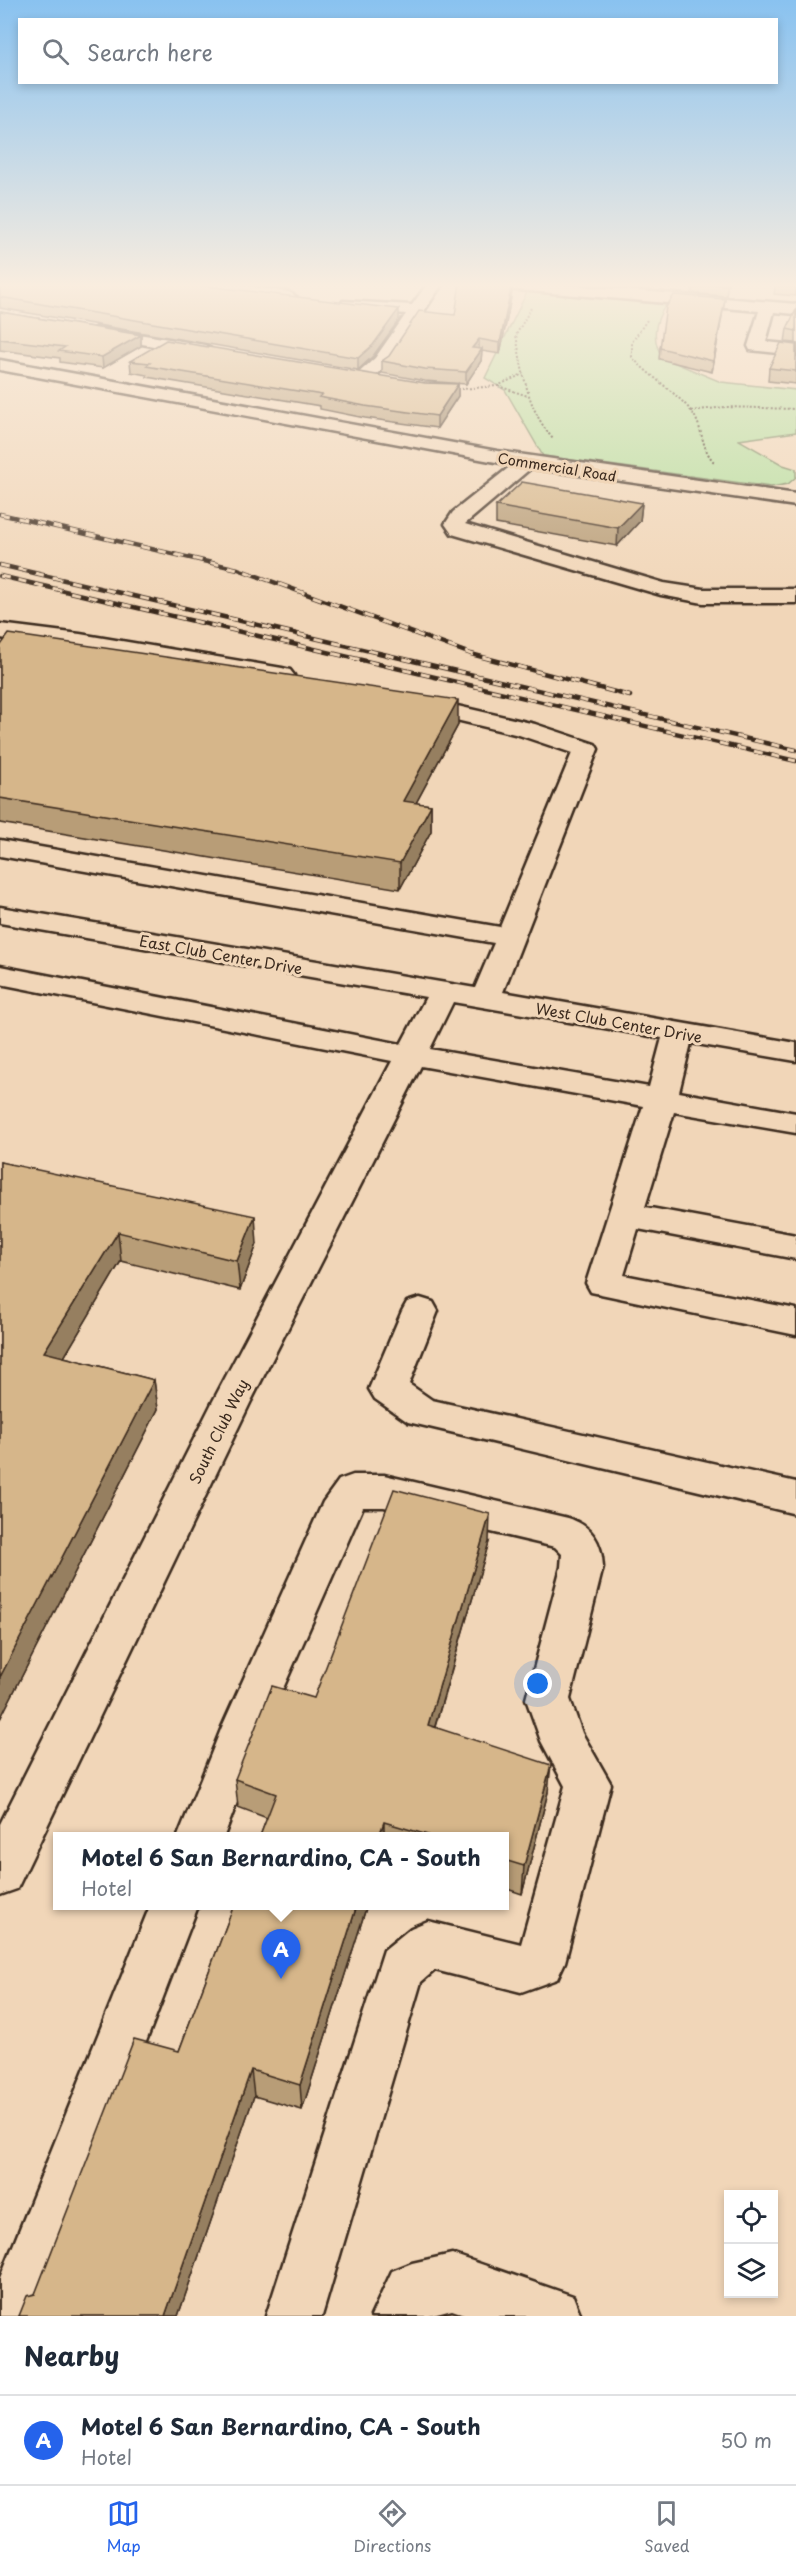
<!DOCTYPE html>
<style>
:root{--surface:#fff;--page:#f6f6f7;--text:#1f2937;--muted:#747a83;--line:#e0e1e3;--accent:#2563eb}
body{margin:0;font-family:"Playpen Sans",sans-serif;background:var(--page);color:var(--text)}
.controls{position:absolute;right:18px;bottom:18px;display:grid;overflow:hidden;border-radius:0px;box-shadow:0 3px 9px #0003}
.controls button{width:54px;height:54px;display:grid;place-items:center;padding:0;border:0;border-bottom:2px solid var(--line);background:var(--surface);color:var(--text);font:30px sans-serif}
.you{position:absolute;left:538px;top:1684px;width:21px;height:21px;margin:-15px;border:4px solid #fff;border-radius:50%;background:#1a73e8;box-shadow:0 0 0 9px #1a73e833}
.badge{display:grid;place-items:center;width:39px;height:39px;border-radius:50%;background:var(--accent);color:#fff;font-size:20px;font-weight:700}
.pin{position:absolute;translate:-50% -50px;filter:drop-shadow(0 2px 3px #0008)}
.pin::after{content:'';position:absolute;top:32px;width:21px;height:18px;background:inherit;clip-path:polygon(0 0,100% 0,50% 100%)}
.popup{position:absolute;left:53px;top:1832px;width:456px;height:78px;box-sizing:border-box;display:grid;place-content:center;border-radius:0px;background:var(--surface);filter:drop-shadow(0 2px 4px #0005);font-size:20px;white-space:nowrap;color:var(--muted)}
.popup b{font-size:22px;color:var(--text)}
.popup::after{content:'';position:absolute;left:50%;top:100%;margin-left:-12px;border:12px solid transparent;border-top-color:var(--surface)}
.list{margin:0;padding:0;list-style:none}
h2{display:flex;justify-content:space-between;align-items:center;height:78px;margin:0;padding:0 24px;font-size:26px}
h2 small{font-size:20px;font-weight:400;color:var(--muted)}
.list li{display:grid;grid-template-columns:39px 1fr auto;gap:18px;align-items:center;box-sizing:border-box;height:90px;padding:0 24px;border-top:2px solid var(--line)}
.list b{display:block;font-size:22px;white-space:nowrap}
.list p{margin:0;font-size:20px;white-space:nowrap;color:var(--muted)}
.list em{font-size:20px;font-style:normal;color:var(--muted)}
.icon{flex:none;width:33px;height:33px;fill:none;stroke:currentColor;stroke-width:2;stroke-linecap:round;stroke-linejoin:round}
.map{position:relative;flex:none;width:796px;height:2316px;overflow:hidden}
.search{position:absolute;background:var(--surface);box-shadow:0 3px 9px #0003;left:18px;right:18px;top:18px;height:66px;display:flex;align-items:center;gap:15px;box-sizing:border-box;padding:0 21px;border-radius:0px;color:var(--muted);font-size:22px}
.sheet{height:168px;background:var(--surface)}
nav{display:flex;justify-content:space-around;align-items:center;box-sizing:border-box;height:84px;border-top:2px solid var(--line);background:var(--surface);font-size:16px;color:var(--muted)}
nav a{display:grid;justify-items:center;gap:3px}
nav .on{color:var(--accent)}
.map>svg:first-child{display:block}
</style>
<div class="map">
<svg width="796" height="2316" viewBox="0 0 796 2316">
<rect width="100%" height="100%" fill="#f1d6b8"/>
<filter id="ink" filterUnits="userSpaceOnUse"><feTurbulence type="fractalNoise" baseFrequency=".0167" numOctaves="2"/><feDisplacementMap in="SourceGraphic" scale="12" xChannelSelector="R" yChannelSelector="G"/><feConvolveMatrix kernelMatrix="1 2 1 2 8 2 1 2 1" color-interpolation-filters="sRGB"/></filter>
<g filter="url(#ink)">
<path fill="#b3de9c" stroke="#77845d" stroke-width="1.5" d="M 527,292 L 666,305 C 654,321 651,341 663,358 L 721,382 L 796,390 L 796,432 L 739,440 L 783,465 L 796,469 L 796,477 L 788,484 L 771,487 L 543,456 L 505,390 L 485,378 Z"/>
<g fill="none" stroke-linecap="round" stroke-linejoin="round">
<defs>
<path id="minor" d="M 195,283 L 229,283 L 289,292 L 297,297 L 289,302 L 203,288 Z
M 428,283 L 443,283 L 387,366 L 368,382 L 356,382 L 353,378 L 375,358 L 406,314 L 349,309 L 343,307 L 341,304 L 343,301 L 412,305 Z
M 488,283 L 545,283 L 796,304 L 796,314 L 774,312 L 766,342 L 796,345 L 796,355 L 750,350 L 748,346 L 759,311 L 496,288 Z
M 96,327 L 205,345 L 213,350 L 205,355 L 90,335 L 88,332 Z
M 0,360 L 497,451 L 796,494 L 796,506 L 531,468 L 465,524 L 664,583 L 703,589 L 796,589 L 796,603 L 703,603 L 661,595 L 452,534 L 445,524 L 453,512 L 512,465 L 0,370 Z
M 0,624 L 80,634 L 282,668 L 290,670 L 294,675 L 290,680 L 282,682 L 80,648 L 0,638 Z
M 414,696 L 535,724 L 595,744 L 598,749 L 503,992 L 796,1043 L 796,1061 L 691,1043 L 679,1092 L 796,1113 L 796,1133 L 674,1112 L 645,1207 L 796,1235 L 796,1259 L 638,1229 L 624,1275 L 796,1309 L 796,1335 L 591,1292 L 586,1283 L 643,1106 L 421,1066 L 251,1401 L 17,1889 L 0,1895 L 0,1824 L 213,1401 L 392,1061 L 0,984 L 0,966 L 401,1044 L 426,997 L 0,923 L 0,907 L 475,988 L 494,943 L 0,856 L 0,840 L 500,927 L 572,753 L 519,735 L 406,708 L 402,703 L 406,698 ZM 453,1002 L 662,1038 L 649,1087 L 430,1049 Z
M 420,1298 L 433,1302 L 438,1311 L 409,1384 L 432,1400 L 796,1482 L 796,1514 L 408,1422 L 375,1399 L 369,1389 L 402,1311 L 407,1302 Z
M 353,1475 L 384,1475 L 568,1518 C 592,1526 602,1542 603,1567 L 570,1699 L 582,1733 L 611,1784 L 565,1962 L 557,1979 L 521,1992 L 435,1970 L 421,1982 L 322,2316 L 266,2316 L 384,1950 L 411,1928 L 428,1921 L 521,1944 L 565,1786 L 541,1741 L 526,1699 L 561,1567 L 562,1554 L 555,1547 L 384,1507 L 363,1507 L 266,1727 L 224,1836 L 178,1836 L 222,1727 L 323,1502 L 339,1480 Z
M 150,1906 L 198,1906 L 41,2316 L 0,2316 L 0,2278 Z
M 452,2254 L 573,2296 L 581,2316 L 470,2316 L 452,2310 L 429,2316 L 371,2316 L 392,2271 L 412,2263 Z"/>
</defs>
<use href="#minor" stroke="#3b2a1e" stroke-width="5"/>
<path stroke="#3b2a1e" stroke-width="2" stroke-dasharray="2 2" stroke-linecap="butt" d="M 531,308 L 516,335 C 523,373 527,409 553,439
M 647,320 L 632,342 L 632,357 C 650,377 675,391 692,412 C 704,429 700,448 715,463
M 498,386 L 528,396
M 461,389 L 497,386 L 523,374
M 691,411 L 725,407 L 796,409"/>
<use href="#minor" fill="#f1d6b8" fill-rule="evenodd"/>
<defs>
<path id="rail" d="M 0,514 L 238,569 L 471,654 L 630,696
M 0,565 L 796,750
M 0,576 L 796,761"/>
</defs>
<use href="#rail" stroke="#3b2a1e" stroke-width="4.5"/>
<use href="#rail" stroke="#f1d6b8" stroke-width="3" stroke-dasharray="9" stroke-linecap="butt"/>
</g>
<path fill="#b89d77" stroke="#3b2a1e" stroke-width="1.5" d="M 0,283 L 186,283 L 399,320 L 373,356 L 358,370 L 0,308 Z
M 484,283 L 512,283 L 512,292 L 500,354 L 482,351 L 481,361 L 466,384 L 425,381 L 382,373 L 382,361 L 455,315 Z
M 693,283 L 728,283 L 726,296 L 692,293 Z
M 776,283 L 796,283 L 796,296 L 774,294 Z
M 725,299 L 712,372 L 659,359 L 660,348 Z
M 796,310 L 796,343 L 785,342 L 787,329 Z
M 0,312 L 141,335 L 141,346 L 103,368 L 60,362 L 60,358 L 0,350 Z
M 796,345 L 796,384 L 768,381 L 769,368 Z
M 130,361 L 425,383 L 458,384 L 458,396 L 437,428 L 365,418 L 320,409 L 320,406 L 147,377 L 147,375 L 131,372 Z
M 642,503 L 640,521 L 617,546 L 496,524 L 496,506 Z
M 0,645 L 458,725 L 416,803 L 431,805 L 431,831 L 400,889 L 0,823 Z
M 0,1162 L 257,1244 L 240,1290 L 121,1261 L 64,1357 L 154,1380 L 158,1409 L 0,1719 Z
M 489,1542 L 435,1727 L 548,1792 L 522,1894 L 504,1888 L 504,1836 L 260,1836 L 267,1818 L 238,1807 L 235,1779 L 314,1698 Z
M 234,1905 L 367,1905 L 302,2110 L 254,2096 L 178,2316 L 19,2316 L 35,2294 L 179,2051 Z"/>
<path fill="#967f61" stroke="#3b2a1e" stroke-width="1.5" d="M 512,283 L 512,292 L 500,354 L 500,343 Z
M 725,299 L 723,310 L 712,372 L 713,361 Z
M 399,309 L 399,320 L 373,356 L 358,370 L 358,358 Z
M 141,335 L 141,346 L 103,368 L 102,357 Z
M 479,339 L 479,351 L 472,348 Z
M 482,349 L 481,361 L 466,384 L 466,372 Z
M 458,384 L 458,396 L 437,428 L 437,416 Z
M 642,503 L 640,521 L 617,546 L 618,528 Z
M 458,700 L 458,725 L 403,827 L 403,801 Z
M 431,805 L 431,831 L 400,889 L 400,863 Z
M 255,1216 L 257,1244 L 240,1290 L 237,1261 Z
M 118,1232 L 121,1261 L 50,1381 L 44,1352 Z
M 154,1380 L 158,1409 L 0,1719 L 0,1677 Z
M 490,1514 L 489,1542 L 427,1753 L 428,1725 Z
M 551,1765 L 548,1792 L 522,1894 L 524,1866 Z
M 384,1822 L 384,1836 L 379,1836 Z
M 357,1905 L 367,1905 L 302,2110 L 300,2085 Z
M 251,2070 L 254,2096 L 178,2316 L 165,2316 Z"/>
<path fill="#d6b68a" stroke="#3b2a1e" stroke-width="1.5" d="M 0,283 L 180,283 L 399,309 L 373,345 L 358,358 L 0,297 Z
M 460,283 L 512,283 L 500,343 L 479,339 L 472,348 L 482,349 L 466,372 L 425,369 L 382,361 L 389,356 L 419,311 L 455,315 Z
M 697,283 L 728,283 L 727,285 Z
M 778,283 L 796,283 L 796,284 Z
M 674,295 L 725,299 L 713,361 L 660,348 L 666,307 Z
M 796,310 L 796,331 L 787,329 Z
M 0,312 L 141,335 L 102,357 L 59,351 L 65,347 L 0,339 Z
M 166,340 L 425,383 L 458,384 L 437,416 L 365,406 L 319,397 L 322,395 L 146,366 L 150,363 L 130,361 Z
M 781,343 L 796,345 L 796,371 L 769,368 Z
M 522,482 L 642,503 L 618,528 L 496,506 Z
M 9,634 L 458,700 L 403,801 L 431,805 L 400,863 L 0,798 L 0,645 L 1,645 Z
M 0,1162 L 255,1216 L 237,1261 L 118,1232 L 44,1352 L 154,1380 L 0,1677 Z
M 394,1489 L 490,1514 L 428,1725 L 551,1765 L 524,1866 L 504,1860 L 504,1836 L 431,1836 L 384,1822 L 379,1836 L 260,1836 L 276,1794 L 235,1779 L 272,1686 L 314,1698 Z
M 234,1905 L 357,1905 L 300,2085 L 251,2070 L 165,2316 L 19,2316 L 27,2296 L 35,2294 L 134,2039 L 179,2051 Z"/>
</g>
<linearGradient id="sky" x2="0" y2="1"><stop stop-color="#89c2f0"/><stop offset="0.47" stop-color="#f9eddf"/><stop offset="1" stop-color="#f9eddf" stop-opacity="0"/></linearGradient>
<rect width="796" height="607" fill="url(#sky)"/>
<g text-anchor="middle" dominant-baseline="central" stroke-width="6" stroke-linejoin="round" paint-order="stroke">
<g font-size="14" fill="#3b2a1e" stroke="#f1d6b8">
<text transform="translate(557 467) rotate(9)">Commercial Road</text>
</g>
<g font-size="15" fill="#3b2a1e" stroke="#f1d6b8">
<text transform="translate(221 954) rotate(10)">East Club Center Drive</text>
<text transform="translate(619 1022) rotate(10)">West Club Center Drive</text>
<text transform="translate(218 1431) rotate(-64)">South Club Way</text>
</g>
</g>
</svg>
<div class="controls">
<button><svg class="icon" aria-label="locate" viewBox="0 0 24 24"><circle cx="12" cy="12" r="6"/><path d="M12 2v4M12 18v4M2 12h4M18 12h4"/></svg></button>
<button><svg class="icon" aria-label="layers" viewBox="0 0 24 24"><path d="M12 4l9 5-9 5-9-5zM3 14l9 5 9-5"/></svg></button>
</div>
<div class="you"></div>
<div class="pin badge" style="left:281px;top:1979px">A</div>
<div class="popup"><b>Motel 6 San Bernardino, CA - South</b>Hotel</div>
<div class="search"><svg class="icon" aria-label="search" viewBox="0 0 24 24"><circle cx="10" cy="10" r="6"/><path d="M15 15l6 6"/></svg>Search here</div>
</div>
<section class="sheet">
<h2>Nearby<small></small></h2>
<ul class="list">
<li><span class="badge">A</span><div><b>Motel 6 San Bernardino, CA - South</b><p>Hotel</p></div><em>50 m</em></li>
</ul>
</section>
<nav>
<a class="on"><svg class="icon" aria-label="map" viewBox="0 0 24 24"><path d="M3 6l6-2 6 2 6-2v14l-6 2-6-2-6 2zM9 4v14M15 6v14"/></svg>Map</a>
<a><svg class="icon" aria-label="directions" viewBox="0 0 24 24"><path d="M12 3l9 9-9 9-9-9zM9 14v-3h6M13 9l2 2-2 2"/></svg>Directions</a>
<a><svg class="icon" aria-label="saved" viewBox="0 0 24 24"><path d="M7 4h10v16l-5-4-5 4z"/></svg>Saved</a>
</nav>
